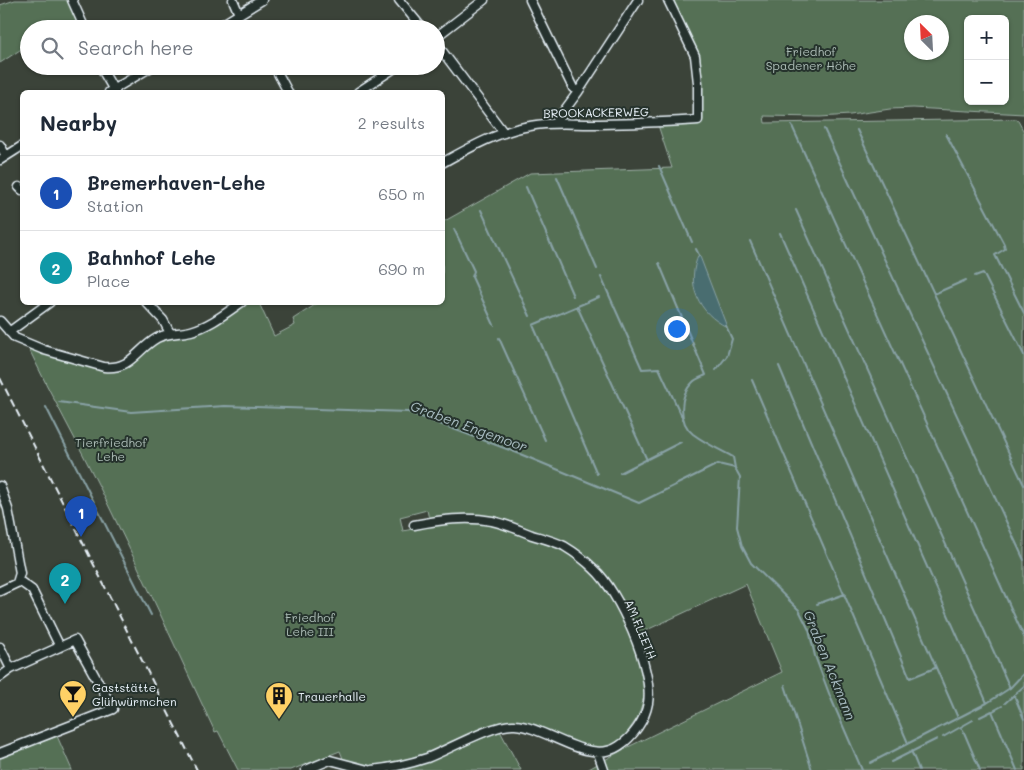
<!DOCTYPE html>
<meta charset="utf-8">
<style>
:root{--surface:#fff;--page:#f6f6f7;--text:#1f2937;--muted:#747a83;--line:#e0e1e3;--accent:#ea580c}
body{margin:0;font-family:Mali,sans-serif;background:var(--page);color:var(--text)}
.controls{position:absolute;right:15px;top:15px;display:grid;overflow:hidden;border-radius:8px;box-shadow:0 1px 4px #0004}
.controls button{width:45px;height:45px;display:grid;place-items:center;padding:0;border:0;border-bottom:1px solid var(--line);background:var(--surface);color:var(--text);font:25px sans-serif}
.compass{position:absolute;left:904px;top:15px;width:45px;height:45px;border-radius:50%;background:var(--surface);box-shadow:0 1px 4px #0004;rotate:336deg}
.you{position:absolute;left:676px;top:328px;width:18px;height:18px;margin:-12px;border:4px solid #fff;border-radius:50%;background:#1a73e8;box-shadow:0 0 0 8px #1a73e833}
.badge{display:grid;place-items:center;width:32px;height:32px;border-radius:50%;background:var(--accent);color:#fff;font-size:16px;font-weight:700}
.pin{position:absolute;translate:-50% -41px;filter:drop-shadow(0 1px 2px #0008)}
.pin::after{content:'';position:absolute;top:26px;width:18px;height:15px;background:inherit;clip-path:polygon(0 0,100% 0,50% 100%)}
.list{margin:0;padding:0;list-style:none}
h2{display:flex;justify-content:space-between;align-items:center;height:65px;margin:0;padding:0 20px;font-size:21px}
h2 small{font-size:16px;font-weight:400;color:var(--muted)}
.list li{display:grid;grid-template-columns:32px 1fr auto;gap:15px;align-items:center;box-sizing:border-box;height:75px;padding:0 20px;border-top:1px solid var(--line)}
.list b{display:block;font-size:19px;white-space:nowrap}
.list p{margin:0;font-size:16px;white-space:nowrap;color:var(--muted)}
.list em{font-size:16px;font-style:normal;color:var(--muted)}
.icon{flex:none;width:28px;height:28px;fill:none;stroke:currentColor;stroke-width:2;stroke-linecap:round;stroke-linejoin:round}
.map{position:relative;flex:none;width:1024px;height:770px;overflow:hidden}
.search{position:absolute;background:var(--surface);box-shadow:0 1px 4px #0004;left:20px;top:20px;width:425px;height:55px;display:flex;align-items:center;gap:12px;box-sizing:border-box;padding:0 18px;border-radius:28px;color:var(--muted);font-size:19px}
.panel{position:absolute;background:var(--surface);box-shadow:0 1px 4px #0004;left:20px;top:90px;width:425px;height:215px;border-radius:8px}
.map>svg:first-child{display:block}
</style>
<div class="map">
<svg width="1024" height="770" viewBox="0 0 1024 770">
<rect width="100%" height="100%" fill="#3b4339"/>
<filter id="ink" filterUnits="userSpaceOnUse"><feTurbulence type="fractalNoise" baseFrequency=".02" numOctaves="2"/><feDisplacementMap in="SourceGraphic" scale="10" xChannelSelector="R" yChannelSelector="G"/><feConvolveMatrix kernelMatrix="1 2 1 2 8 2 1 2 1" color-interpolation-filters="sRGB"/></filter>
<g filter="url(#ink)">
<path fill="#546f55" stroke="#9eb0a6" fill-rule="evenodd" d="M 15,0 L 68,0 L 80,29 L 29,29 L 29,54 L 23,48 L 0,63 L 0,5 Z
M 673,0 L 1024,0 L 1024,114 L 913,108 L 890,109 L 850,115 L 820,117 L 764,116 L 765,123 L 1017,119 L 1024,132 L 1024,770 L 587,770 L 626,748 L 782,672 L 746,584 L 636,635 L 598,569 L 565,542 L 497,519 L 459,515 L 429,519 L 427,510 L 400,517 L 403,531 L 460,520 L 492,524 L 537,539 L 566,551 L 592,571 L 616,603 L 643,666 L 645,694 L 638,717 L 624,737 L 611,746 L 597,749 L 587,748 L 544,729 L 514,722 L 425,756 L 373,768 L 356,765 L 344,761 L 340,751 L 291,770 L 238,770 L 218,731 L 215,732 C 177,651 140,569 100,488 C 77,441 51,396 29,349 L 110,370 L 158,341 L 166,337 L 191,334 L 215,325 L 248,303 L 259,303 L 274,336 L 295,325 L 293,319 L 318,303 L 442,302 L 443,222 L 530,173 L 672,168 L 658,125 L 701,122 L 701,65 L 699,54 ZM 968,19 L 1005,19 L 1005,101 L 968,101 ZM 912,22 L 942,22 L 942,52 L 912,52 Z
M 500,731 L 521,770 L 392,770 L 426,761 Z
M 57,736 L 72,770 L 0,770 L 0,758 Z"/>
<path fill="#496d6f" stroke="#89a2a6" d="M 699,254 L 727,327 C 698,313 685,284 699,254 Z"/>
<g fill="none" stroke-linecap="round" stroke-linejoin="round">
<path stroke="#89a2a6" stroke-width="2" d="M 792,126 L 1024,637
M 824,129 L 1024,560
M 857,130 L 1024,485
M 946,134 L 1004,244 L 1005,249 L 995,255 L 1024,313
M 659,166 L 692,242
M 557,177 L 597,269
M 526,187 L 573,296
M 481,210 L 530,316
M 796,210 L 1010,688
M 454,229 L 474,271 L 472,277 L 494,325
M 780,233 L 987,703
M 750,241 L 958,718
M 696,249 L 699,255
M 659,263 L 706,375 C 702,377 696,379 693,382 C 679,395 678,422 693,434 C 705,443 720,450 733,457 L 735,468 L 740,477 L 737,527 L 742,546 L 751,563 L 799,610 L 809,630 L 815,656 L 830,696 L 862,770
M 975,276 L 983,273 L 1024,355
M 601,277 L 642,369 L 659,368 L 683,419
M 934,294 L 966,280
M 577,306 L 647,460
M 499,338 L 545,440
M 779,366 L 910,678 L 935,668
M 716,370 L 727,356 L 732,339 L 726,326
M 752,380 L 908,743
M 59,402 L 131,412 L 225,406 L 408,412 L 520,454 L 639,503 L 718,464 L 735,468
M 46,407 L 151,615
M 620,473 L 681,442
M 597,474 L 533,325 L 599,297
M 817,604 L 845,594
M 785,685 L 812,770
M 1014,695 L 1024,719
M 1005,703 L 1024,686
M 993,711 L 1002,706
M 980,717 L 992,711 L 1017,770
M 960,728 L 963,730 L 980,770
M 943,737 L 973,720
M 912,753 L 919,770
M 891,762 L 937,739
M 870,763 L 987,703 L 1010,688 L 1024,673"/>
<defs>
<path id="minor" d="M 72,0 L 85,29
M 233,0 L 239,14
M 399,0 L 423,29
M 530,0 L 573,88 L 578,92
M 215,29 L 262,0
M 436,37 L 484,0
M 436,43 L 504,133
M 100,66 L 115,92
M 274,66 L 288,92
M 109,92 L 153,66
M 358,92 L 398,66
M 555,123 L 578,92 L 638,0
M 0,145 L 6,156
M 0,160 L 22,146
M 442,163 C 469,148 499,131 530,126 C 550,122 570,124 591,124 C 627,124 662,122 698,120 L 698,83 L 695,56 L 668,0
M 19,187 L 22,190
M 146,302 L 163,320 L 170,333
M 0,321 L 15,338 L 44,350 L 104,367 C 131,370 136,350 157,338 C 168,332 179,334 191,331 C 210,326 226,313 242,302
M 9,332 L 50,302
M 0,486 L 8,509 L 20,573 L 17,583 L 0,591
M 18,580 L 32,590 L 60,647
M 0,647 L 11,669
M 0,677 L 11,669 L 75,640 L 113,709 L 0,753
M 598,753 L 604,770
M 306,770 L 330,760 L 368,770
M 372,770 C 390,768 409,764 427,758 C 448,750 494,723 515,725 C 547,727 589,766 619,746 C 633,737 645,720 648,703 C 654,670 619,591 594,569 C 586,561 574,552 564,546 C 554,541 542,538 532,535 C 519,530 506,524 492,521 C 466,516 440,520 414,525"/>
</defs>
<use href="#minor" stroke="#e8f1f8" stroke-width="11"/>
<use href="#minor" stroke="#26332d" stroke-width="8"/>
<path stroke="#e8f1f8" stroke-width="2" stroke-dasharray="8 4" stroke-linecap="butt" d="M 0,378 L 197,770"/>
</g>
</g>
<defs>
<symbol id="bar-pin" viewBox="-11 -11 22 30"><path d="M0 17L-7.5 6A9.5 9.5 0 1 1 7.5 6Z" fill="#ffd166" stroke="#26332d"/><path d="M-6-5H6L.8 .8V4.5H3.5V6h-7V4.5H-.8V.8Z" fill="#111"/></symbol>
<symbol id="building-pin" viewBox="-11 -11 22 30"><path d="M0 17L-7.5 6A9.5 9.5 0 1 1 7.5 6Z" fill="#ffd166" stroke="#26332d"/><path d="M-4-6H4V6H1V3H-1V6H-4ZM-2.5-4.3h1.7v1.8h-1.7ZM.8-4.3h1.7v1.8H.8ZM-2.5-1h1.7V.8h-1.7ZM.8-1h1.7V.8H.8Z" fill="#111"/></symbol>
</defs>
<g fill-rule="evenodd">
<use href="#bar-pin" x="57" y="678" width="32" height="43"/>
<use href="#building-pin" x="263" y="680" width="32" height="43"/>
</g>
<g text-anchor="middle" dominant-baseline="central" stroke-width="4" stroke-linejoin="round" paint-order="stroke">
<g font-size="12" fill="#adbdb7" stroke="#26332d">
<text x="811" y="51">Friedhof<tspan x="811" dy="14">Spadener Höhe</tspan></text>
<text x="111" y="442">Tierfriedhof<tspan x="111" dy="14">Lehe</tspan></text>
<text x="310" y="617">Friedhof<tspan x="310" dy="14">Lehe III</tspan></text>
</g>
<g font-size="12" fill="#e8f1f8" stroke="#26332d">
<text transform="translate(596 112) rotate(-1)">BROOKACKERWEG</text>
<text transform="translate(641 629) rotate(67)">AM FLEETH</text>
</g>
<g font-size="12" fill="#e8f1f8" stroke="#26332d" text-anchor="start">
<text x="92" y="687">Gaststätte<tspan x="92" dy="14">Glühwürmchen</tspan></text>
<text x="298" y="696">Trauerhalle</text>
</g>
<g font-size="14" font-style="italic" fill="#a8bcc1" stroke="#26332d">
<text transform="translate(469 426) rotate(20)">Graben Engemoor</text>
<text transform="translate(830 665) rotate(68)">Graben Ackmann</text>
</g>
</g>
</svg>
<div class="controls">
<button>+</button>
<button>−</button>
</div>
<svg class="compass" viewBox="-18 -18 36 36"><path d="M0-13l5 13h-10z" fill="#e53935"/><path d="M0 13l5-13h-10z" fill="#747a83"/></svg>
<div class="you"></div>
<div class="pin badge" style="left:81px;top:537px;background:#1a4fb4">1</div>
<div class="pin badge" style="left:65px;top:604px;background:#0f9aa8">2</div>
<div class="search"><svg class="icon" aria-label="search" viewBox="0 0 24 24"><circle cx="10" cy="10" r="6"/><path d="M15 15l6 6"/></svg>Search here</div>
<section class="panel">
<h2>Nearby<small>2 results</small></h2>
<ul class="list">
<li><span class="badge" style="background:#1a4fb4">1</span><div><b>Bremerhaven-Lehe</b><p>Station</p></div><em>650 m</em></li>
<li><span class="badge" style="background:#0f9aa8">2</span><div><b>Bahnhof Lehe</b><p>Place</p></div><em>690 m</em></li>
</ul>
</section>
</div>
